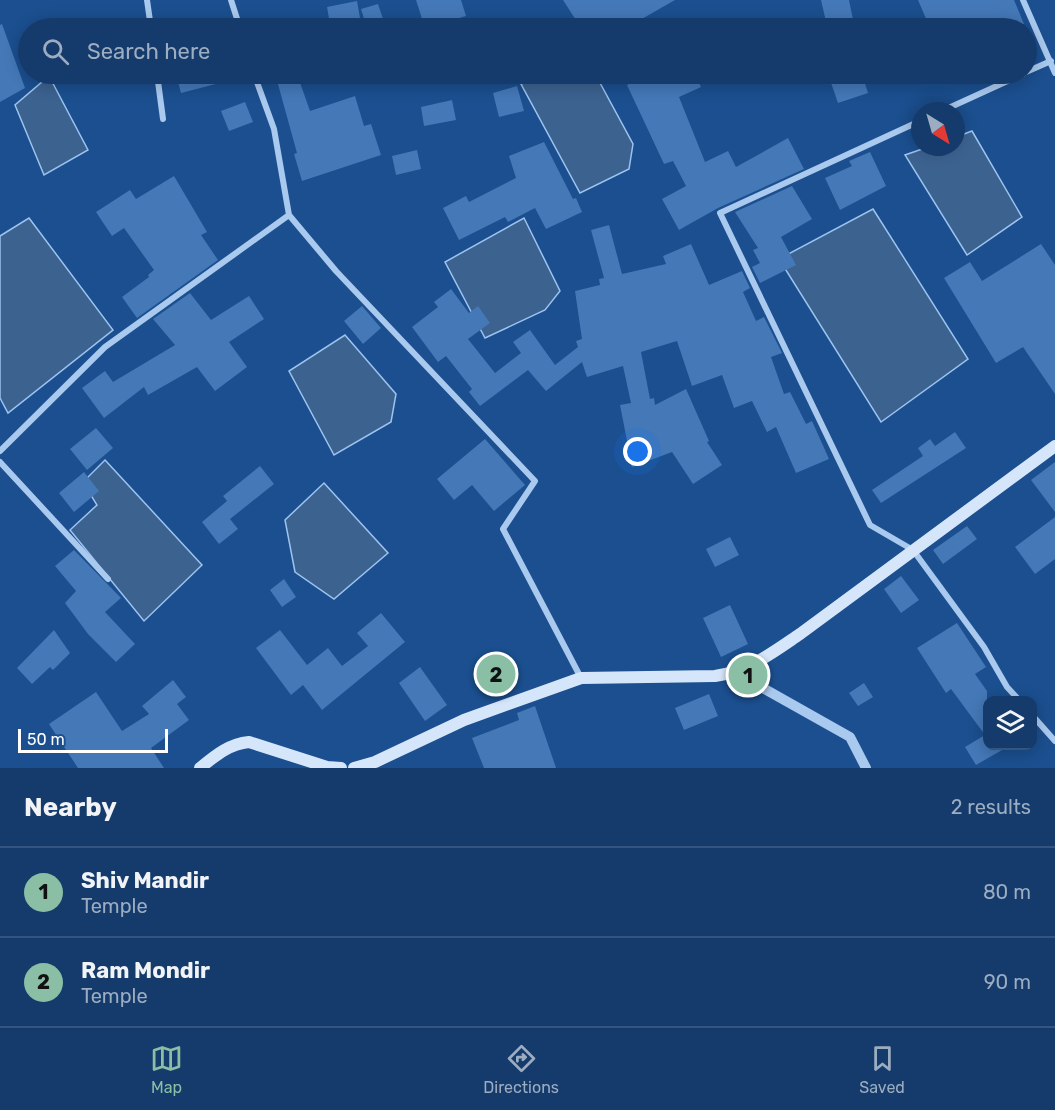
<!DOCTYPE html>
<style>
:root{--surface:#143b6b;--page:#1d4271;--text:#f1f3f6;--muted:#9dadc1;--line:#33557e;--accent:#8abfa5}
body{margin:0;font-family:Rubik,sans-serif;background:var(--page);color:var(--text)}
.controls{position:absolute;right:18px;bottom:18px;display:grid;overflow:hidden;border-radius:12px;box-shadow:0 3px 15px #0003}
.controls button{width:54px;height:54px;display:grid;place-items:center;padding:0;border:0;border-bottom:2px solid var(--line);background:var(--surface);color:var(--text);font:30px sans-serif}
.compass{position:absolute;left:911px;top:102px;width:54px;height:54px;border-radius:50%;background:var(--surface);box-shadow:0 3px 15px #0003;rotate:143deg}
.scale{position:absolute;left:18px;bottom:15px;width:150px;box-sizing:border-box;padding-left:6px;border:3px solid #fff;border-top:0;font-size:16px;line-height:21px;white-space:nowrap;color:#fff;-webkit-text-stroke:4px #1b4f8f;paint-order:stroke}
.you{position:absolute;left:638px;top:452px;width:21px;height:21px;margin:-15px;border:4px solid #fff;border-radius:50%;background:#1a73e8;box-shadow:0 0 0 9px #1a73e833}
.badge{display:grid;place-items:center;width:39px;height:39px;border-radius:50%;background:var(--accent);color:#111;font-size:20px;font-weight:700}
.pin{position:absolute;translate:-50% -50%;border:3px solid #fff;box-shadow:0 2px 6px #0006}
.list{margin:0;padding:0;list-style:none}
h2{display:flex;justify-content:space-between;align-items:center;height:78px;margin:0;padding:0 24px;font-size:26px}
h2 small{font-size:20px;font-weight:400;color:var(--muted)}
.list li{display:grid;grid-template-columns:39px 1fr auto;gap:18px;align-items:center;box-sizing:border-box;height:90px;padding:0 24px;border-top:2px solid var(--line)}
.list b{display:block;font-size:22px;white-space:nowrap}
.list p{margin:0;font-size:20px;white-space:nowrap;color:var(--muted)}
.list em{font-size:20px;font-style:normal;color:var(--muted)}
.icon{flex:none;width:33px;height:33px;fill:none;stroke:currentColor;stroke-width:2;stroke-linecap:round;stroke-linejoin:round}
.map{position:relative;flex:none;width:1055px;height:768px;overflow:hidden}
.search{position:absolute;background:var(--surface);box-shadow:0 3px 15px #0003;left:18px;right:18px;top:18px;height:66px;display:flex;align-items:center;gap:15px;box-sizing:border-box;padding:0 21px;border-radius:33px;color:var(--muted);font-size:22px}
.sheet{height:258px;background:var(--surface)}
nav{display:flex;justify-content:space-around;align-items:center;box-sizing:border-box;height:84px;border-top:2px solid var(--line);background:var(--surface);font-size:16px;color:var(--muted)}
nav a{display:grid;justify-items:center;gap:3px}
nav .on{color:var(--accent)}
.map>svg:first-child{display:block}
</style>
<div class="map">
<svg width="1055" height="768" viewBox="0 0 1055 768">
<rect width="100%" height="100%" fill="#1b4f8f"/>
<path fill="#3c6290" stroke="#9cc4f0" stroke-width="1.5" d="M 545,74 L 619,74 L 599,81 L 633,144 L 629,169 L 580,193 L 521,84 Z
M 49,76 L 88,150 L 44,175 L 15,105 Z
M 972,131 L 1022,217 L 967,255 L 905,155 L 928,147 L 956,147 L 956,137 Z
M 873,209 L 968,359 L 881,422 L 779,259 Z
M 29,218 L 113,330 L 8,413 L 0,398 L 0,236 Z
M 524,218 L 560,291 L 545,310 L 485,338 L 445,262 Z
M 345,335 L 396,394 L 391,422 L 334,455 L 289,371 Z
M 105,460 L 202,565 L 144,621 L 70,530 L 97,505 L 83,482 Z
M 324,483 L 388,553 L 334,599 L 295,572 L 285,520 Z"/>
<path fill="#4478b7" d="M 416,0 L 461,0 L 466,16 L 425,28 Z
M 563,0 L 675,0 L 626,28 L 581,28 Z
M 821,0 L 849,0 L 853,20 L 827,26 Z
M 918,0 L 1014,0 L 1024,24 L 1014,28 L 964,28 L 961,23 L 949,28 L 930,28 Z
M 357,1 L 360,18 L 330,24 L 327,7 Z
M 378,4 L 386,28 L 367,28 L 361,9 Z
M 2,24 L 25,88 L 0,102 L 0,25 Z
M 176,74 L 235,74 L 235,79 L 181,93 Z
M 287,74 L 297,74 L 310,111 L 355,96 L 364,126 L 371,124 L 381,155 L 302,181 L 294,154 L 297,153 L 276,77 Z
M 650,74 L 695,74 L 701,87 L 679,97 L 705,162 L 728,151 L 736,167 L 788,138 L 804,169 L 718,208 L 679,230 L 662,199 L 686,186 L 673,161 L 664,164 L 627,85 Z
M 828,74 L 862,74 L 868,93 L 838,103 Z
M 517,86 L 524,111 L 499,117 L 493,93 Z
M 452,100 L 456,120 L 424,126 L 421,107 Z
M 245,102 L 253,122 L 229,131 L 221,111 Z
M 544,142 L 573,199 L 576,198 L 582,212 L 546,229 L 535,208 L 508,222 L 505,217 L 459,240 L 443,208 L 466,196 L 469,202 L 516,178 L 509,156 Z
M 417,150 L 421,169 L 396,175 L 392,156 Z
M 870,152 L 886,186 L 840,210 L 825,178 L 852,166 L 849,161 Z
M 174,176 L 207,232 L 201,235 L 218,260 L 137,318 L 122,297 L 149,277 L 148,275 L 154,270 L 124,228 L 112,236 L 96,212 L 130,190 L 136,199 Z
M 792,186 L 812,219 L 781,237 L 796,265 L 760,283 L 752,267 L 760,263 L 753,250 L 758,248 L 735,212 Z
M 609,225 L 622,274 L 666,264 L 663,256 L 691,244 L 709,285 L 742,271 L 750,288 L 743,292 L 756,321 L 764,317 L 782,353 L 771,357 L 784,394 L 790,392 L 806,424 L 812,421 L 829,459 L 796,473 L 776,427 L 767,432 L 752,401 L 734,408 L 722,375 L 692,386 L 677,341 L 641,352 L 650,399 L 654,398 L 655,405 L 686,389 L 709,441 L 707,442 L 722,465 L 693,484 L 672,452 L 632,467 L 624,447 L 628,446 L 620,405 L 631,403 L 623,366 L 587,377 L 582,362 L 546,391 L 528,370 L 480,406 L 469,392 L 472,389 L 446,356 L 438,362 L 412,327 L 438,307 L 434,302 L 451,289 L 469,313 L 478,306 L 490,323 L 468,339 L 495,373 L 521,353 L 513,342 L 530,330 L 555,365 L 578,347 L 576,341 L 582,339 L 575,291 L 600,285 L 599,279 L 604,278 L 591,230 Z
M 1041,244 L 1055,265 L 1055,394 L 1023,347 L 996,363 L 944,278 L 970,262 L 982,281 Z
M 190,293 L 211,320 L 249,296 L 264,319 L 229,342 L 247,367 L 215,391 L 197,367 L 148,395 L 144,387 L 104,418 L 82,388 L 105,371 L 113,382 L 175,345 L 153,319 Z
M 362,306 L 381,328 L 363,344 L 344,321 Z
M 96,428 L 113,448 L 87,470 L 70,449 Z
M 955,432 L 966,448 L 881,503 L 872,490 L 923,456 L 918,448 L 930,439 L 935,446 Z
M 485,439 L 525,485 L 494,511 L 472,485 L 454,500 L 437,479 Z
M 1055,462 L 1055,512 L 1031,480 Z
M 260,466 L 274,484 L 230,519 L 238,529 L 219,544 L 202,522 L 227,501 L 223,496 Z
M 84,472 L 99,491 L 74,512 L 59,493 Z
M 1055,517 L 1055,559 L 1035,574 L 1015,547 Z
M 967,526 L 977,539 L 943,564 L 933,550 Z
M 730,537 L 739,555 L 715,567 L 706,549 Z
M 74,550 L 121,598 L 105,612 L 135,644 L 116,662 L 88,634 L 65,603 L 76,591 L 55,566 Z
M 901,576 L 919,600 L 901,613 L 884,589 Z
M 284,579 L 296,597 L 282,607 L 270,590 Z
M 730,605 L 748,644 L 721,657 L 703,618 Z
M 381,613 L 405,642 L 322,710 L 303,685 L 291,695 L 256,648 L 280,630 L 307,665 L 328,648 L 342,666 L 368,646 L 357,633 Z
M 957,623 L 986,667 L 975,674 L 987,691 L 987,746 L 1009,746 L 976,765 L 965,747 L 985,735 L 951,689 L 946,693 L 917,648 Z
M 54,630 L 70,653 L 53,670 L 50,667 L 32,684 L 17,668 Z
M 420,667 L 447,705 L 425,721 L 399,683 Z
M 173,680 L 186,697 L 177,704 L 189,720 L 151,748 L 164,768 L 78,768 L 49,724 L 96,692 L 122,731 L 149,714 L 142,706 Z
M 864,683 L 873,697 L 858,706 L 849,693 Z
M 709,694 L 718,716 L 684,730 L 675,708 Z
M 535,706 L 556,768 L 484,768 L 472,738 L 519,720 L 517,713 Z"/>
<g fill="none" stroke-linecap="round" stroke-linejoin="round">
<path stroke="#a9c9ee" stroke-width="6" d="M 147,0 L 151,28
M 231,0 L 240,28
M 1023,0 L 1055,73
M 1026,72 L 1051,61
M 157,74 L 163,119
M 254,74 L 274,129 L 289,215 L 336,271 L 535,481 L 503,529 L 581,678
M 942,111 L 1023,74
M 920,121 L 720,213 L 870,525 L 913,550 L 984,647 L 1007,687 L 1019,700
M 0,451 L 105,347 L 289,215
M 0,462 L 108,579
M 1032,715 L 1055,741"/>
<path stroke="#a9c9ee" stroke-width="10" d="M 736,673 L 850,737 L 866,768"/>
<path stroke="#d6e6fa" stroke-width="12" d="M 200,768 C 216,755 229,744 249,742 L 327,767 L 341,768
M 354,768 L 375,762 L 464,720 L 581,678 L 715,676 C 749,671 772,653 800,634 L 1055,446"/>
</g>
</svg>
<div class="controls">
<button><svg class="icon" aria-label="layers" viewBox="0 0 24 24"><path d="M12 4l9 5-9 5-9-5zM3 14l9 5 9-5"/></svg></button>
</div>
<svg class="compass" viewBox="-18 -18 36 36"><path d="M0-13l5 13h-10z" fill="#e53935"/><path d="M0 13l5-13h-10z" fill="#9dadc1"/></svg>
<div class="scale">50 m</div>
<div class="you"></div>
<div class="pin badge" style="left:748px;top:675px">1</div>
<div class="pin badge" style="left:496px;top:674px">2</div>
<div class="search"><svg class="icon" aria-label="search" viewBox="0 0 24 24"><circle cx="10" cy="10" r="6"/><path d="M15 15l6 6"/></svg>Search here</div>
</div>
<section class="sheet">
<h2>Nearby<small>2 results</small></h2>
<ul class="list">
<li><span class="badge">1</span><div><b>Shiv Mandir</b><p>Temple</p></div><em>80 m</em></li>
<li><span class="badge">2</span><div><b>Ram Mondir</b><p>Temple</p></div><em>90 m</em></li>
</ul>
</section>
<nav>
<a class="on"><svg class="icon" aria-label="map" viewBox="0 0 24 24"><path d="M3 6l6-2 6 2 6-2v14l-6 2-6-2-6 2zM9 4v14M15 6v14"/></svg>Map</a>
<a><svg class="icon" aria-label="directions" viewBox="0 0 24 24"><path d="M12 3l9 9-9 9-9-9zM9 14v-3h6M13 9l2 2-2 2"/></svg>Directions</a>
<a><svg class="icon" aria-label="saved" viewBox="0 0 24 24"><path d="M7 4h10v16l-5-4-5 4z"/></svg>Saved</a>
</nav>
